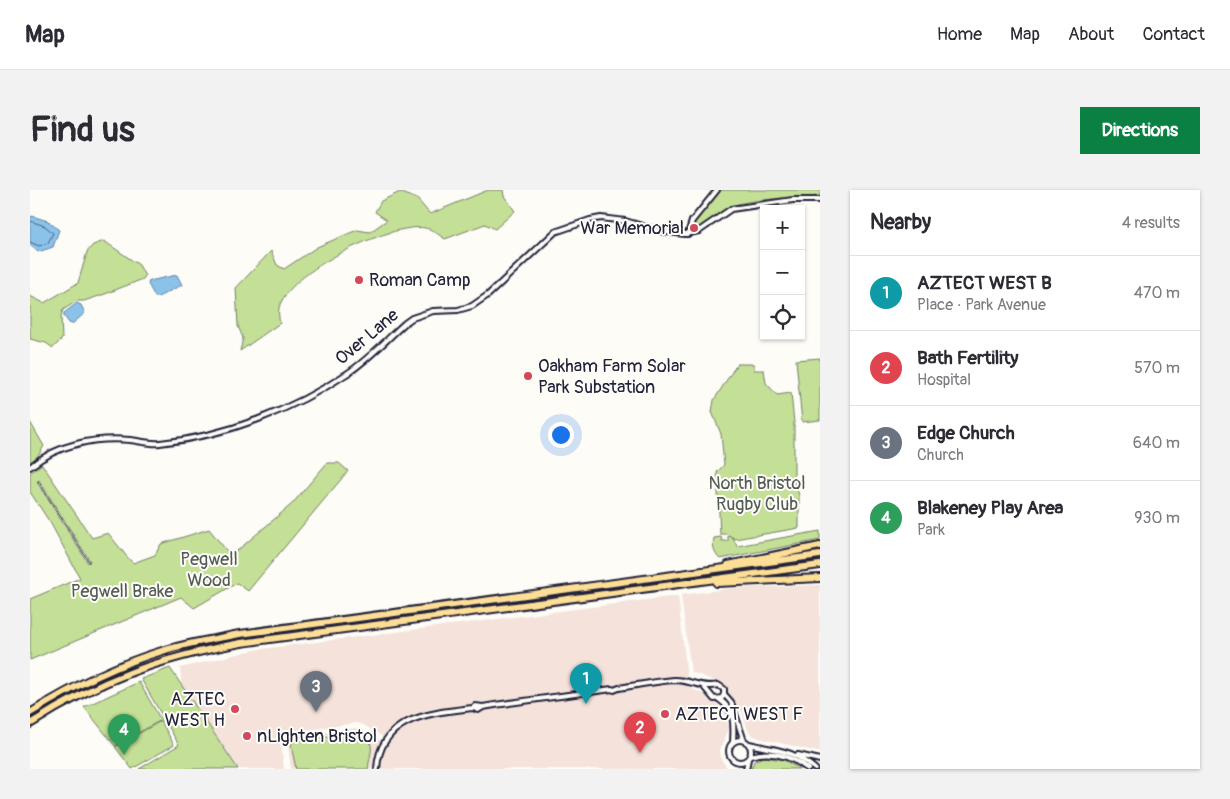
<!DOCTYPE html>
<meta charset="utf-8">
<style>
:root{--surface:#fff;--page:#f2f2f3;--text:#2b2b33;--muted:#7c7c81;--line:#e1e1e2;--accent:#0b8043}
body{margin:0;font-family:Pangolin,sans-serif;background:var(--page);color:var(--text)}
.controls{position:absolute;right:15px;top:15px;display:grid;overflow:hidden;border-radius:0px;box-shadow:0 1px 4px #0004}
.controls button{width:45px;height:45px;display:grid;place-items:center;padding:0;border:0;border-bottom:1px solid var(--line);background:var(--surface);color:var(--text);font:25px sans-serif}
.you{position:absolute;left:530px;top:244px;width:18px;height:18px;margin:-12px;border:4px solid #fff;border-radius:50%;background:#1a73e8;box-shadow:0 0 0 8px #1a73e833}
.badge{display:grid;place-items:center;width:32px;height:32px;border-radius:50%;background:var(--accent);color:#fff;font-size:16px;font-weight:700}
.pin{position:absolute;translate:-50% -41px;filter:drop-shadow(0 1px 2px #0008)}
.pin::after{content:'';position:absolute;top:26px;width:18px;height:15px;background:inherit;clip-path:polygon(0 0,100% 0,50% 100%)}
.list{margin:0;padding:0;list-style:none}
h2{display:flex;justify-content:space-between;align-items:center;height:65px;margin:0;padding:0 20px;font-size:21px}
h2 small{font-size:16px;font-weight:400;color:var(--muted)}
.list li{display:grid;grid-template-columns:32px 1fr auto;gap:15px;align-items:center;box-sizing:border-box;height:75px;padding:0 20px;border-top:1px solid var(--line)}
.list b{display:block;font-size:19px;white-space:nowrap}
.list p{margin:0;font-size:16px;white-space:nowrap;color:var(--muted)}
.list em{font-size:16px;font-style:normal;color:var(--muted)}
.icon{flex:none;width:28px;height:28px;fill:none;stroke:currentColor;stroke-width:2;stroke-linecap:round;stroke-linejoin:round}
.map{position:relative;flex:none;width:790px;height:579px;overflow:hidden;border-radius:0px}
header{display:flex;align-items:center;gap:30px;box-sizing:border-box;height:70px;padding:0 25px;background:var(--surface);border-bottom:1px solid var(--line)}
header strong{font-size:24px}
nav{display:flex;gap:28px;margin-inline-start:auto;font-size:18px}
.intro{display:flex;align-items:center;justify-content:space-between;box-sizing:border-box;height:120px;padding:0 30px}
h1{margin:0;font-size:35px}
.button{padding:12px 22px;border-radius:0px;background:var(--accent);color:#fff;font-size:18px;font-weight:700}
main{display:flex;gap:30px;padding:0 30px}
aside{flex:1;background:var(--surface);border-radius:0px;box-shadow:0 1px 4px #0004}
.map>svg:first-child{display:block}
</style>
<header>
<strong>Map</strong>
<nav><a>Home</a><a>Map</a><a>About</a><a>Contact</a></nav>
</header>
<div class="intro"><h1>Find us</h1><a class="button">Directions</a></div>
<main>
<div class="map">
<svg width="790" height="579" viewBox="0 0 790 579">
<rect width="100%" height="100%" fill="#fdfcf7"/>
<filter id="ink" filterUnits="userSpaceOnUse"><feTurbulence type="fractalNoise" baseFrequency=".02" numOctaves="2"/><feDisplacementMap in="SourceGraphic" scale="10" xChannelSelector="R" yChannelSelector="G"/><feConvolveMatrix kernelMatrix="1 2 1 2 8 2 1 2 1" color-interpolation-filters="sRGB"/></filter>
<g filter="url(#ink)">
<path fill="#f4e2db" d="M 790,395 L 790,562 L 788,562 L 729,548 L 722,545 L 718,540 L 712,522 L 693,494 L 661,482 L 651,405 L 705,398 Z
M 648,406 L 658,497 L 676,505 L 689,516 L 695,525 L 699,537 L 690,560 L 691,569 L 698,579 L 351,579 L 351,567 L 359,551 L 334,535 L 326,533 L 250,544 L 254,579 L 208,579 L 152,496 L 150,478 L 224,460 Z
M 325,538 L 332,540 L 353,552 L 347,566 L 344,579 L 261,579 L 257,548 Z"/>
<path fill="#c4df96" stroke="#738068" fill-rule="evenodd" d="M 458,0 L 473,0 L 474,6 L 485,21 L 465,39 L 455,34 L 415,49 C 409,45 402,39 395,38 C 361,32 257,82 249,118 C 248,122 249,129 250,133 L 210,161 L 213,148 L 208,136 L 206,98 L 241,61 L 247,75 L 254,79 L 287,57 L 327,40 L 340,42 L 357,30 L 345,22 L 351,11 L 370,2 L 387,9 L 400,24 Z
M 688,0 L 790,0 L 790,6 C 765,8 724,8 701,16 C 687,21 679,39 663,40 L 661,37 L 666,28 Z
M 74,51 L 109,75 L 115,86 L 113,89 L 75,104 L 54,111 L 47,111 L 33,120 L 31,126 L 32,149 L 23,158 L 16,153 L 0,149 L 0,106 L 14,113 L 48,93 L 57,62 L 63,55 Z
M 790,168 L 790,230 L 772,232 L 766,170 Z
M 707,174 L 724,174 L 724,180 L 734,180 L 736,193 L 747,205 L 761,203 L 764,233 L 764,291 L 769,305 L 769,338 L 705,349 L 697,344 L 690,344 L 687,282 L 694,275 L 691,244 L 682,222 L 684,210 Z
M 0,232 L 14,256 L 8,266 L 0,272 Z
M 297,273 L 309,273 L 318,281 L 218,401 L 207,393 L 164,418 L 151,407 L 0,470 L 0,409 L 50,388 L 21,334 L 0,302 L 0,283 L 12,274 L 62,348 L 78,343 L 98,368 L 103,373 L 125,365 L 131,354 L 179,339 L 201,366 L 262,314 ZM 9,290 L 60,371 L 58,373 L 7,292 Z
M 790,341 L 790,350 L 690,369 C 684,364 682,356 684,348 L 691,347 L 692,351 L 698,351 L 698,346 L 703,348 L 707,356 Z
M 140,478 L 208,579 L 109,579 L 149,555 L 111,489 Z
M 109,492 L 131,530 L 85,556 L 54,517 Z
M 131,531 L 144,555 L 102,579 L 85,557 Z
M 325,544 C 349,549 340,561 338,579 L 266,579 L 261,555 L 263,551 Z
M 733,567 L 754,570 L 770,579 L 721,579 L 724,571 Z"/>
<path fill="#8bc2e9" stroke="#6182a3" d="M 2,26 L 18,31 L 29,40 L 23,57 L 8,62 L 0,55 L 0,28 Z
M 147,85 L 152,95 L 128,107 L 125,107 L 118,94 L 119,91 Z
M 47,113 L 51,115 L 55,123 L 42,134 L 39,133 L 34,126 L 34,123 Z"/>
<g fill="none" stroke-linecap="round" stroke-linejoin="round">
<path stroke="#4c6281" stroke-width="1" d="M 0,31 L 15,36 L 23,43 L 18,53 L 9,56 L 0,52"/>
<defs>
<path id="minor" d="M 658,44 L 662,31 L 687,0
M 0,277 C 28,254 65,247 100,250 C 110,251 120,254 130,253 C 196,246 263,220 318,183 C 339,169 356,150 375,133 L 382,128 L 403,121 L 428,120 L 442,116 L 458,105 L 525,42 L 560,30 L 571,28 L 595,31 L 630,41 L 655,44 L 669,41 L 701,19 L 763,10 L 790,10
M 674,497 L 684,509 L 692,508 L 694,504
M 690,510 C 705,520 704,536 703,552
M 443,518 L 448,520 L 453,517 L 465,515 L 582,499 L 584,500 L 589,498 C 608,495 627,491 645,490 C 660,490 674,499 688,495 L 694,499 L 694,504 L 701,512 L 714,551
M699 561a11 11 0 1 1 22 0a11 11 0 1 1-22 0Z
M 719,554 C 747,561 762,559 785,579
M 768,565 L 790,570
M 720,566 C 741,560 761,566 778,579
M 347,579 C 350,526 402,523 443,518 L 445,516 L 453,517
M 716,579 L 718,569"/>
<path id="highway" d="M 698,375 L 790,356
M 687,393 L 790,388
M 0,523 C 42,497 85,475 132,461 C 157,453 184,449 210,444 L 790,365
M 0,534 C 70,489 130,468 211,453 L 790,375"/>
</defs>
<use href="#minor" stroke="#22223b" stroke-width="8"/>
<use href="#highway" stroke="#22223b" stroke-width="10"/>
<use href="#minor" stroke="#fdfcf7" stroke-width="4"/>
<use href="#highway" stroke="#fdde96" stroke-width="6"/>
<path stroke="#22223b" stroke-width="1" d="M 8,291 L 59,372"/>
</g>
</g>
<g fill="#d1495b" stroke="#fdfcf7" stroke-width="2">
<circle cx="664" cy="38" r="5"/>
<circle cx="329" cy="90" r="5"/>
<circle cx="498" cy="186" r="5"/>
<circle cx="205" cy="519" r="5"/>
<circle cx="635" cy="524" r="5"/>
<circle cx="217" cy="546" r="5"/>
</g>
<g text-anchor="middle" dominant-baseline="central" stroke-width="4" stroke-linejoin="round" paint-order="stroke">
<g font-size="18" fill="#22223b" stroke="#fdfcf7" text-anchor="start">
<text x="654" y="38" text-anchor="end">War Memorial</text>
<text x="339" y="90">Roman Camp</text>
<text x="508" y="176">Oakham Farm Solar<tspan x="508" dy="21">Park Substation</tspan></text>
<text x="195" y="509" text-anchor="end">AZTEC<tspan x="195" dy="21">WEST H</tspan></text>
<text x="645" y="524">AZTECT WEST F</text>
<text x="227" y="546">nLighten Bristol</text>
</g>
<g font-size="18" fill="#22223b" stroke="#fdfcf7">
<text transform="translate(337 147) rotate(-40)">Over Lane</text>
</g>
<g font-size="18" fill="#535b56" stroke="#fdfcf7">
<text x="727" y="293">North Bristol<tspan x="727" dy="21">Rugby Club</tspan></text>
<text x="179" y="369">Pegwell<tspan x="179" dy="21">Wood</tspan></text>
<text x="92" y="401">Pegwell Brake</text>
</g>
</g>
</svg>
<div class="controls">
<button>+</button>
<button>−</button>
<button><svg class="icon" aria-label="locate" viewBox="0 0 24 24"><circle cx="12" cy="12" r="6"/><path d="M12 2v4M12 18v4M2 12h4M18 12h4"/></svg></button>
</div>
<div class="you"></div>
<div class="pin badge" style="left:556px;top:514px;background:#0f9aa8">1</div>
<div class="pin badge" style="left:610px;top:563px;background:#e0444e">2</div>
<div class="pin badge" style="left:286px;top:522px;background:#6b7280">3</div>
<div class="pin badge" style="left:94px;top:565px;background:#2e9e5b">4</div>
</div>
<aside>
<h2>Nearby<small>4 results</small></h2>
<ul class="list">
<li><span class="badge" style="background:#0f9aa8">1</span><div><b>AZTECT WEST B</b><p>Place · Park Avenue</p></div><em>470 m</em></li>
<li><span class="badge" style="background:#e0444e">2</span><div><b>Bath Fertility</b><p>Hospital</p></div><em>570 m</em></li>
<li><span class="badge" style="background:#6b7280">3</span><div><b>Edge Church</b><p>Church</p></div><em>640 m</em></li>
<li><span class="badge" style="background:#2e9e5b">4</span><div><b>Blakeney Play Area</b><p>Park</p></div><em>930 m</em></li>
</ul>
</aside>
</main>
